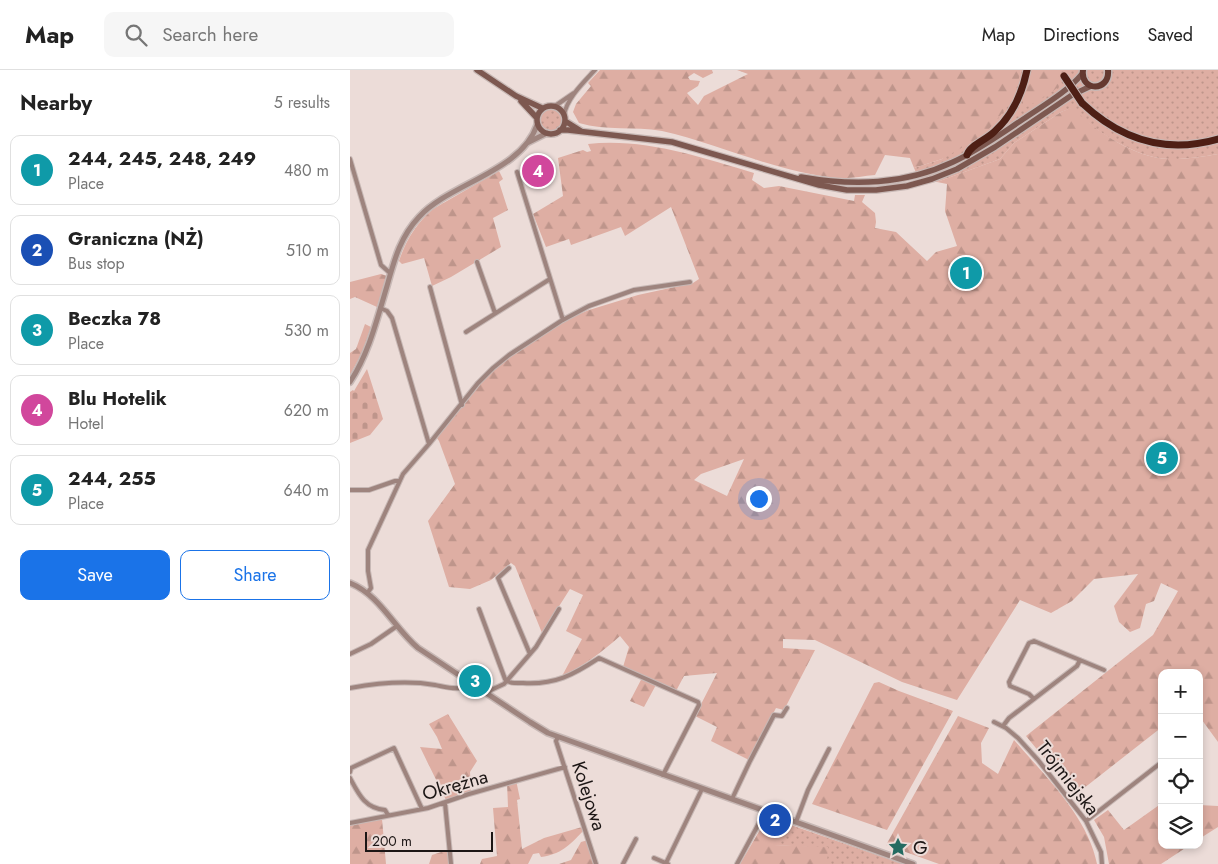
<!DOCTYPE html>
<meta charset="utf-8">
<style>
:root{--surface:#fff;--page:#f6f6f6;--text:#222;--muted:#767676;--line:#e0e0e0;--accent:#1a73e8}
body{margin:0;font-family:Jost,sans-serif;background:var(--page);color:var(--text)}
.controls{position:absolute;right:15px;bottom:15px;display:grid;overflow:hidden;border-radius:10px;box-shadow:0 2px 8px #0003}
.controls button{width:45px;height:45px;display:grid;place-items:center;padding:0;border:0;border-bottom:1px solid var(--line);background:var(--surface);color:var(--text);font:25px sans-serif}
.scale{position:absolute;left:15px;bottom:12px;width:128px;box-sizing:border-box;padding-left:5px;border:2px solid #1c1615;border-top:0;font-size:14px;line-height:18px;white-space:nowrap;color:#1c1615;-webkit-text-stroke:4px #ecdcd8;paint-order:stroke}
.you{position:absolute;left:408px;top:428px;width:18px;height:18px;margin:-12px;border:4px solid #fff;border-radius:50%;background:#1a73e8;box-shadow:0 0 0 8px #1a73e833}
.badge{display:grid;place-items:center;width:32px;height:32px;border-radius:50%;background:var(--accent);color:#fff;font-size:16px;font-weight:700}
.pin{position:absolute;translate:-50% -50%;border:2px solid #fff;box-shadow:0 1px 5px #0006}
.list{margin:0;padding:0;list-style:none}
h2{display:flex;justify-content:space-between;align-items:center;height:65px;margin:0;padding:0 20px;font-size:21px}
h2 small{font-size:16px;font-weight:400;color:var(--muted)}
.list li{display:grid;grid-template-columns:32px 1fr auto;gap:15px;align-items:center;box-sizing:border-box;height:70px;margin:0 10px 10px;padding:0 10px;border:1px solid var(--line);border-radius:10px}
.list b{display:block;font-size:19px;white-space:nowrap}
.list p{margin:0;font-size:16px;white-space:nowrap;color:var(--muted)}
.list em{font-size:16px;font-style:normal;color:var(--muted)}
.actions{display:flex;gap:10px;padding:15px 20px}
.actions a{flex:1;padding:11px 0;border:1px solid var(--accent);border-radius:10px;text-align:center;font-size:18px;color:var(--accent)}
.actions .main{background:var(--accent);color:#fff}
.icon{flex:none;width:28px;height:28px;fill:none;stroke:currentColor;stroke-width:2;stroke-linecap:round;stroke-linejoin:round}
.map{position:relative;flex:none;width:868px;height:794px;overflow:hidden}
header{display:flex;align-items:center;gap:30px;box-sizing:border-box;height:70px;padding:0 25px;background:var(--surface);border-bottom:1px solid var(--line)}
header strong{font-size:24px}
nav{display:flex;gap:28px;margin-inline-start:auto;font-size:18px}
.search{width:350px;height:45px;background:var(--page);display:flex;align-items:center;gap:12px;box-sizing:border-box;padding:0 18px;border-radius:10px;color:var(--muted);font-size:19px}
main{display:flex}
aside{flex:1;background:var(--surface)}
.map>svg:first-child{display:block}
</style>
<header>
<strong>Map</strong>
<div class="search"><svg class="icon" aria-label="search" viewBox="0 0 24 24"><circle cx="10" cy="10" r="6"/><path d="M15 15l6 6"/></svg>Search here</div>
<nav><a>Map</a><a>Directions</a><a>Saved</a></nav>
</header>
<main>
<aside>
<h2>Nearby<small>5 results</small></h2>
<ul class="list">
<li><span class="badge" style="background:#0f9aa8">1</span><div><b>244, 245, 248, 249</b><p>Place</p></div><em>480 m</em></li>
<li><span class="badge" style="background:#1a4fb4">2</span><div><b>Graniczna (NŻ)</b><p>Bus stop</p></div><em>510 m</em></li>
<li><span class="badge" style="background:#0f9aa8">3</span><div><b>Beczka 78</b><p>Place</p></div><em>530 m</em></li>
<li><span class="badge" style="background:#d1479c">4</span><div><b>Blu Hotelik</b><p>Hotel</p></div><em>620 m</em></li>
<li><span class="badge" style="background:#0f9aa8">5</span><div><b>244, 255</b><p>Place</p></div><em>640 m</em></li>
</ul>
<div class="actions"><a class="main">Save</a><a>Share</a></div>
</aside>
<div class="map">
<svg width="868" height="794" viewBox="0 0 868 794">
<defs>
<pattern id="grass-dots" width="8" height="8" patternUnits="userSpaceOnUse" patternTransform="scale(1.25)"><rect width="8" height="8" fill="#deaea3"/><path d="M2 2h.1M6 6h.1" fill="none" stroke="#be958b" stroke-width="1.8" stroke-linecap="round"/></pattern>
<pattern id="forest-firs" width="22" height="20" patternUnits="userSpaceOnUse" patternTransform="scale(1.25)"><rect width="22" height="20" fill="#deaea3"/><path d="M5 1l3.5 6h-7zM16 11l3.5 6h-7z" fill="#be958b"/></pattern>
<pattern id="cemetery-stones" width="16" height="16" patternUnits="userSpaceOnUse" patternTransform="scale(1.25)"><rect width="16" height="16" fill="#deaea3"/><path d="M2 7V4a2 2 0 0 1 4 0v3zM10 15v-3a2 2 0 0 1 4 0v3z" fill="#be958b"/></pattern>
</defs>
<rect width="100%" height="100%" fill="#ecdcd8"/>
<path fill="url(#grass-dots)" d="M 671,0 L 868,0 L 868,84 C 853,87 824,91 809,88 C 781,84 741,59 722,38 L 711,42 L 664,73 L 650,89 L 587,112 L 568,107 L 564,98 L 592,89 L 670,3 Z
M190 50a11 11 0 1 1 22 0a11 11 0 1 1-22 0Z
M 438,754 L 553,794 L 477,794 L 477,778 L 424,775 Z"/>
<path fill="url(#forest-firs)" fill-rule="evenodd" d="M 250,0 L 362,0 L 363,3 L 353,8 L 344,3 L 338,7 L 340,10 L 350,11 L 348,16 L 337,23 L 348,35 L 354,26 L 398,4 L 387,0 L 671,0 L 663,30 L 634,65 L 592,89 L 564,98 L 560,88 L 535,85 L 525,105 C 513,106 500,109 488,108 C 428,103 370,74 312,61 C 284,56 256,61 229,53 L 223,42 L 226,34 L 241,16 L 238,13 Z
M 682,0 L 706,0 L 712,14 L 698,25 L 671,40 Z
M 723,37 C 741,59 781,84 809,88 C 824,91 853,87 868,84 L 868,672 L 849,646 L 849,603 L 812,603 L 812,657 L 729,722 L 709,706 L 676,666 L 803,565 L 828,521 L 811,513 L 804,531 L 796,534 L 790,558 L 780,562 L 769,552 L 764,536 L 788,504 L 744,509 L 722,531 L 701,543 L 670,530 L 607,630 L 552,612 L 465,570 L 433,569 L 433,578 L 465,580 L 434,640 L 426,638 L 399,690 L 361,671 L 367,657 L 345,646 L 367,603 L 334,606 L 326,621 L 307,613 L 294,637 L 280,631 L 293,606 L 273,597 L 279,577 L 270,566 C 252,582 234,596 212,606 L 232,569 L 216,561 L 233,525 L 220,519 L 192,563 L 165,496 L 161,493 L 141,510 L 120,519 L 99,517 L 78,451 L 105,414 L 89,371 L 86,367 L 140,300 L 213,251 L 239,240 L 288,225 L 343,213 L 349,209 L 321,137 L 275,166 L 271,157 L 221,175 L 219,169 L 196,177 L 183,144 L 213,126 L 208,88 L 233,80 L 237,82 L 241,81 L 238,74 C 295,68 349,87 404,103 L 402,110 L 414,118 L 429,116 L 504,131 L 505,125 L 515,125 L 512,132 L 525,143 L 526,152 L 525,158 L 546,162 L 577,191 L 586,182 L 607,176 L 595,141 L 597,114 L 587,112 L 650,89 L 664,73 L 711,42 ZM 394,389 L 377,426 L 344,410 L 351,404 Z
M 149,101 L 153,109 L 149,112 L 158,140 L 143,148 L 151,177 L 101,207 L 82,216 L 74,188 L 52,194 L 49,191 C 56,170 66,154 83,139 Z
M 31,204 L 37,206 L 27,237 L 5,227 L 0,229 L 0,212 Z
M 15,254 L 21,257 L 12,283 L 0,305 L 0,283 L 6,279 Z
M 529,612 L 549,621 L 603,641 L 537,760 L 462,734 L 524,613 Z
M 98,644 L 127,691 L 120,702 L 121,721 L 96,730 L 70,677 L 92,679 L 87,667 L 79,654 Z
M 608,646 L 639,658 L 631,673 L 632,693 L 648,704 L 664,670 C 695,706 738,747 747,794 L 589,794 L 536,775 Z
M 166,710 L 170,729 L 167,730 L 172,779 L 194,768 L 232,757 L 233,761 C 219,776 211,784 191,787 L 189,783 L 183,784 L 178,794 L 130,794 L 132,789 L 147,786 L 143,738 L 158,737 L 157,713 Z
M 812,733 L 812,775 L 840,775 L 811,794 L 759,794 L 754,767 L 744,750 L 758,740 L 774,760 Z
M 849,735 L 868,736 L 868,757 L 849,769 Z
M 32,749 L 36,794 L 0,794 L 0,755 Z
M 420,751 L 436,757 L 425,775 L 478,777 L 477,794 L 390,794 L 414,753 Z
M 238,770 L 245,794 L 209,794 L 221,790 L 231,772 Z
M 99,781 L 99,794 L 79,794 L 82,785 L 91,782 Z"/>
<path fill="url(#cemetery-stones)" d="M 17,299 L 33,349 L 20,365 L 0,373 L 0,322 L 3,320 L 4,321 Z"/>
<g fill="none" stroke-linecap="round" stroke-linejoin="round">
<defs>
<path id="minor" d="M 205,36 L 224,23
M 214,45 C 217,28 233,13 245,0
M 0,89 L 31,195 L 40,203
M 167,102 L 213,250
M 127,192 L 145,243
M 80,217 L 112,335
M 30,238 L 37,241 L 42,248 L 79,374
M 116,262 L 200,209
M 0,420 L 19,420 L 45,411 L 49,411
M 159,498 L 148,508 L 180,584
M 18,522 L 21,518 L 18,501 L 18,480 L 53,404 L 79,374 L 128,313 L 143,298 L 159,285 L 211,251 L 239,236 L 284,220 L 340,212
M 129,539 L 155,609 C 160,614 166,613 173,613 C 205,615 223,605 249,588 L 348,632 L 349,635 L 313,705
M 0,584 L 21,574 L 47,556
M 0,618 C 28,613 56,610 85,615 C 96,617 112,622 121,613
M 137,624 L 141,620 L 154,614 L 186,577 L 209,539
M 684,629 L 679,624 L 660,616 L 659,612 L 679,573 L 684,571 L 754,600
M 644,652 L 656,658 L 668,668 L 688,690 L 736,751 L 751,782 L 752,794
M 653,656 L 659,648 L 727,596 L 730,590
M 208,667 L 206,671 L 246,794
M 0,702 L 1,698 L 44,678 L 72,739
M 0,708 C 9,725 15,738 35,740 L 38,745
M 382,729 L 400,691 L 424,645 L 432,646 L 437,638
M 95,733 L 101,794
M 736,751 L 812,692
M 446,752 L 458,720 L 479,679
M 0,753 L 78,738 L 119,724 L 215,697
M 304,788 L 318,794
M 316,793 L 352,719
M 273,794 L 286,769
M 387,794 L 415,742"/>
<path id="tertiary" d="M 177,73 L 197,63
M 0,312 C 19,283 27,249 37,216 C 44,191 50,167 69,147 C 100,113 171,102 187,55
M 0,513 C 30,525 44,558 68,578 L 180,652 L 198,663 L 563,794"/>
<path id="secondary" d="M 127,0 L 166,26 L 192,38
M 171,31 L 186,47
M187 50a14 14 0 1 1 28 0a14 14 0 1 1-28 0Z
M 215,51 L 231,61
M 210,60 L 218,60 L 322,72 L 469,115 L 497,120 L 526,120 L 557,116 L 582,109 L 607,99 L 645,77 L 722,25 L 741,16
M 451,107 C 503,116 554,115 603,92 C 629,80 652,63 675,48 C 694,35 717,22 732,4"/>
<path id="primary" d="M 733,0 C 730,22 760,22 758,0"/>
<path id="motorway" d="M 732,33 C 771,70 816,84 868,69
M 617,85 C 620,75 636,70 644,62 C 662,46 672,24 677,0"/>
</defs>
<use href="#minor" stroke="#c7b8b5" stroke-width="6"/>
<use href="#tertiary" stroke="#c7b8b5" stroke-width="8"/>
<use href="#secondary" stroke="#c7b8b5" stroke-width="8"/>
<use href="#primary" stroke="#c7b8b5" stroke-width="9"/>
<use href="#motorway" stroke="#c7b8b5" stroke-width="9"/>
<use href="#minor" stroke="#9e847e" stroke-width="4"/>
<use href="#tertiary" stroke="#9e847e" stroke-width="5"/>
<use href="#secondary" stroke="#7d5850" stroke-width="5.5"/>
<use href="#primary" stroke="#643930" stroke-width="6"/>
<use href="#motorway" stroke="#4e1f15" stroke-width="7"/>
<defs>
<path id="motorway-bridge" d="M 714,6 L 732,33"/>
</defs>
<use href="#motorway-bridge" stroke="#c7b8b5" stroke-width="9" stroke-linecap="butt"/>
<use href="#motorway-bridge" stroke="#4e1f15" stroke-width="7"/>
</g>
<defs>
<symbol id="sight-bare" viewBox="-9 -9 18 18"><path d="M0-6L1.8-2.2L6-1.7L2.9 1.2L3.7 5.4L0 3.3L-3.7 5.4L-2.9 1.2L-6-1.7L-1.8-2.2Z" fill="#236b61" stroke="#ecdcd8" stroke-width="2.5" paint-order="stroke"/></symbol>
</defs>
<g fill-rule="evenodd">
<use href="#sight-bare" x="534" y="763" width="28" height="28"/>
</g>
<g text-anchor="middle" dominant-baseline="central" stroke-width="4" stroke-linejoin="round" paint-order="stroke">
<g font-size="19" fill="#1c1615" stroke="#ecdcd8">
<text transform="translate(718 708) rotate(52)">Trójmiejska</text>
<text transform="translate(105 715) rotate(-16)">Okrężna</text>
<text transform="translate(239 726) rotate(72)">Kolejowa</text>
</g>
<g font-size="19" fill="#1c1615" stroke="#ecdcd8" text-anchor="start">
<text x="563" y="777">G</text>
</g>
</g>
</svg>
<div class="controls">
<button>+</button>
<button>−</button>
<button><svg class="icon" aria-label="locate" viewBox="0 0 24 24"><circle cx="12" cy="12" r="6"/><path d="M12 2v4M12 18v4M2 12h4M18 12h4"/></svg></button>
<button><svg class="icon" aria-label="layers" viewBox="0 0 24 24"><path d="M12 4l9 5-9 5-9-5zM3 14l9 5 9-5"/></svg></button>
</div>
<div class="scale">200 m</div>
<div class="you"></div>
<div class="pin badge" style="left:616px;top:203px;background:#0f9aa8">1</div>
<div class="pin badge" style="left:425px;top:750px;background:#1a4fb4">2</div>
<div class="pin badge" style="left:125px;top:611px;background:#0f9aa8">3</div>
<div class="pin badge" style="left:188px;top:101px;background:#d1479c">4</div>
<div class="pin badge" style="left:812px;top:388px;background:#0f9aa8">5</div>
</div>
</main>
